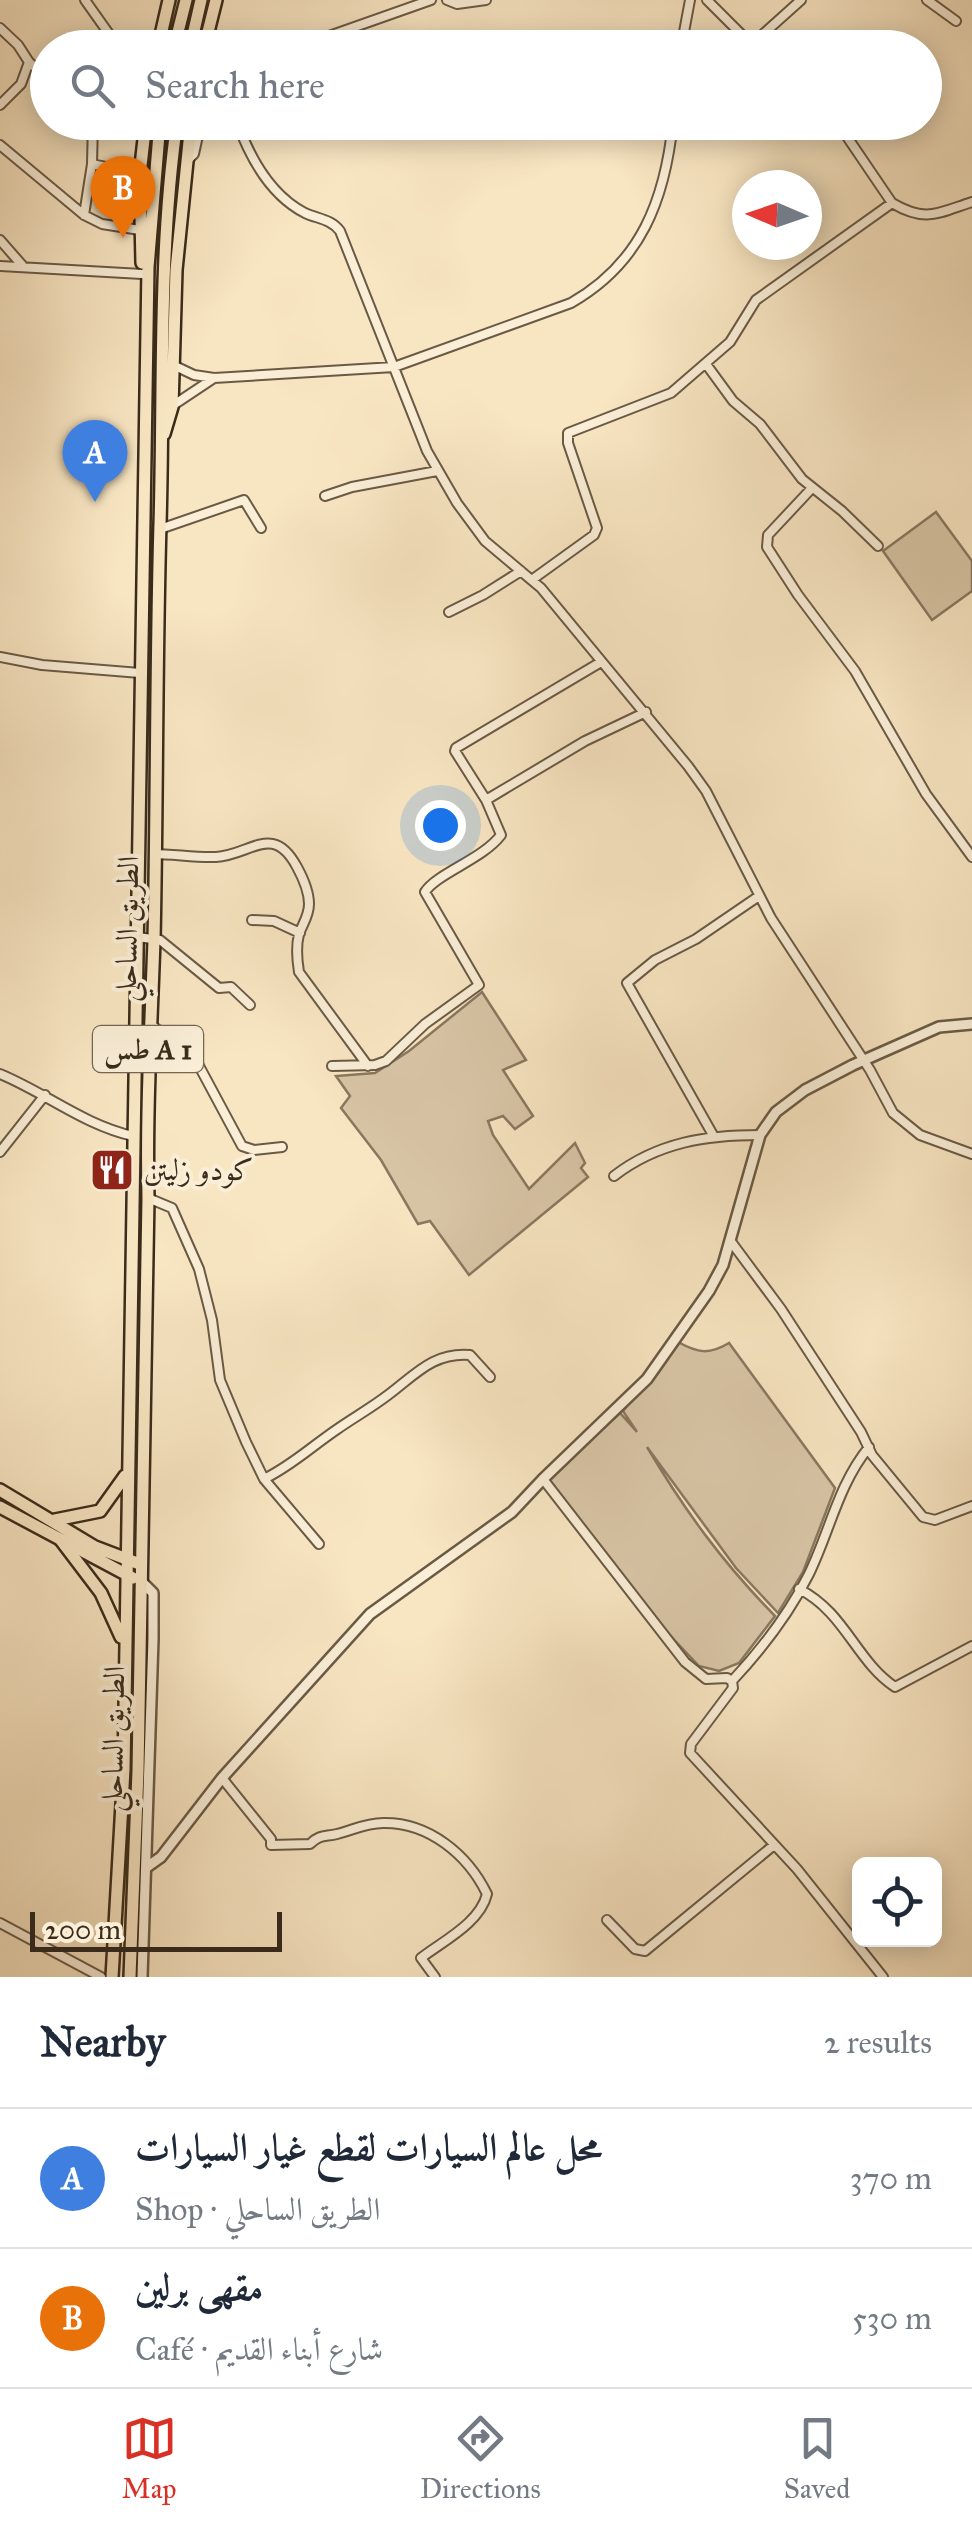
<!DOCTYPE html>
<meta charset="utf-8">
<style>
:root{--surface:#fff;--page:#f6f6f7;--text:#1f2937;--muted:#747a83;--line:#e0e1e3;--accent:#d93025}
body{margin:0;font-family:"IM FELL Great Primer",Amiri,serif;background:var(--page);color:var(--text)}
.controls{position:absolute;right:30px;bottom:30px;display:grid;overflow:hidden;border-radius:15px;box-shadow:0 5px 25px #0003}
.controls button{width:90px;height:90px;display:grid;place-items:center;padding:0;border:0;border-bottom:2px solid var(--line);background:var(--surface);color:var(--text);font:50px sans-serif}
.compass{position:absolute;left:732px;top:170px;width:90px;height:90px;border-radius:50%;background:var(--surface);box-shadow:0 5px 25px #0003;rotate:272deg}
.scale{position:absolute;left:30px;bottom:25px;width:252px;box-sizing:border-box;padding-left:10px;border:5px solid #3a2b1b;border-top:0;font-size:28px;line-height:35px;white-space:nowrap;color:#3a2b1b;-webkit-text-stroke:8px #faeed7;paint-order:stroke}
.you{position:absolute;left:440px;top:825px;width:35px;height:35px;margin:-25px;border:8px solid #fff;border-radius:50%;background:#1a73e8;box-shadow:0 0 0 15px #1a73e833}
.badge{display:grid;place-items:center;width:65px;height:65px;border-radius:50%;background:var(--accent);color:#fff;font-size:32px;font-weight:700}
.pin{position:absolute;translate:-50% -82px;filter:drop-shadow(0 2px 5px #0008)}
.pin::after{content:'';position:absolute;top:52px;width:35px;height:30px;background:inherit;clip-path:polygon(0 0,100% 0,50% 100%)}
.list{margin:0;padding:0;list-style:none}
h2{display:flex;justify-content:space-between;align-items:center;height:130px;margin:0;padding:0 40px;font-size:42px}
h2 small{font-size:32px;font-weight:400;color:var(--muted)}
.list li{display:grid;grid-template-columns:65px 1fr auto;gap:30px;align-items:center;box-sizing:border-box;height:140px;padding:0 40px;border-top:2px solid var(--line)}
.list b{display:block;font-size:38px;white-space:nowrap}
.list p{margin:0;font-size:32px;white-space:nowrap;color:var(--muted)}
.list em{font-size:32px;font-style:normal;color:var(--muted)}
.icon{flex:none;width:55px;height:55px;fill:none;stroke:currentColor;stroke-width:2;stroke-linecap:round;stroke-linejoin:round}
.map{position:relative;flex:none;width:972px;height:1977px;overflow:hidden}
.search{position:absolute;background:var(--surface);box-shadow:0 5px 25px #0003;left:30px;right:30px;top:30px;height:110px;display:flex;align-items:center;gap:25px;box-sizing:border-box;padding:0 35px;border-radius:55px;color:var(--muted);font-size:38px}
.sheet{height:410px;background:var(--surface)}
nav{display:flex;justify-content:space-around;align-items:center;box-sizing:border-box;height:140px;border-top:2px solid var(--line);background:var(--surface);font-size:28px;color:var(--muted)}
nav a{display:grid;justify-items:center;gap:5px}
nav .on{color:var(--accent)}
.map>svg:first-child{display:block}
</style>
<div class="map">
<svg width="972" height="1977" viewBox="0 0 972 1977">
<rect width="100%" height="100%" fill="#f8e5c2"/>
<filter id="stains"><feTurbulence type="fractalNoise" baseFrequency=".002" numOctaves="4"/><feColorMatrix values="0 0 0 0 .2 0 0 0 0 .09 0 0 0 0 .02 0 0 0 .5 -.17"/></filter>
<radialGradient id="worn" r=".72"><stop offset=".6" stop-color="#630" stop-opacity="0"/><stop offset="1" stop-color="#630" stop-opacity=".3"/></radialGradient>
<path fill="#d8c5a6" stroke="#897860" stroke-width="2.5" d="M 936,512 L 972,561 L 972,591 L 932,620 L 883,551 Z
M 482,992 L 526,1060 L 503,1070 L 533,1116 L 515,1129 L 503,1116 L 488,1121 L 493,1135 L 529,1189 L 575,1143 L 585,1163 L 581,1168 L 588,1177 L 469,1275 L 430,1221 L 418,1224 L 381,1160 L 341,1108 L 350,1096 L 336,1076 L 375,1073 L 409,1051 Z
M 678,1342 C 698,1353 709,1355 729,1343 L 835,1488 L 803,1572 L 778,1613 L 736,1568 L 647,1447 C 685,1511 723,1563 775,1616 L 739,1663 L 719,1671 L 699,1666 L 661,1626 L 548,1478 L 620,1413 L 637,1432 L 623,1411 Z"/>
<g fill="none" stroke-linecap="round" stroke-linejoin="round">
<defs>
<path id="minor" d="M 85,0 L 119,48
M 447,0 L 457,4 L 486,0
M 707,0 L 755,48
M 927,0 L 956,21
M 0,28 L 18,45 L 29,62 L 21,84 L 0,105
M 752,44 L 801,0
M 295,48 L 431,0
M 681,48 L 690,0
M 29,62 L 48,79
M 93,122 L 92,164 L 140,174
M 237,122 C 250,158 270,195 305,213 C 318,219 331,219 340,231 L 427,451 L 457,503 L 485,541 L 541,588 L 688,766 L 706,791 L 771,918 L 870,1070 L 893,1113 L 920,1135 L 972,1154
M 837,122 L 892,203 C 926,223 938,213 972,202
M 0,145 L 84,215 L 102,224 L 140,230
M 189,159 L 194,154 L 201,122
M 84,215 L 92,164
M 0,240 L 22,265
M 0,266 L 142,274
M 706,364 L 733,401 L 760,424 L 802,479 L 842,511 L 878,546
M 173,365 L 194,375 L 214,378 L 394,367 L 571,303 C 641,263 665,200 673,122
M 172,406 L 214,378
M 812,488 L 768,535 L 767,547 L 798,595 L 855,671 L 926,794 L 972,857
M 325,496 L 352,487 L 437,471
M 160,529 L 244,500 L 261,528
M 533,579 L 594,535 L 597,528 L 568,443 L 568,433 L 671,393 L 730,342 L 756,300 L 892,203
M 449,612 L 483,595 L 521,571
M 0,657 L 42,665 L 140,673
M 486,800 L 585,741 L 646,712
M 154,854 C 174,854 196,858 216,857 C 251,855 273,822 297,867 C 303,878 309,892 309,904 C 309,916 303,923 299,934 C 296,946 297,960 299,972 L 368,1066
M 252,920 L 274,921 L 300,933
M 137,937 L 160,940 L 219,988 L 231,987 L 250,1005
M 150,1024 L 186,1050 L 198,1064 L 242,1146 L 254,1150 L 282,1147
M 332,1066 L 375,1065 L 386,1061 L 425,1024 L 479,985 L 425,892 C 436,874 483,859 501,835 L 486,800 L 455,751 L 456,748 L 601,662
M 0,1074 C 46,1093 84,1125 133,1136
M 713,1135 L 627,983 L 655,960 L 696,939 L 759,896
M 0,1152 L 45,1095
M 614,1176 C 658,1142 707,1135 760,1135
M 148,1198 L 172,1208 L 199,1269 L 212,1320 L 220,1380 L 246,1442 L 264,1479 L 319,1544
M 732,1243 L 781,1309 L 861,1432 L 872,1455 L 923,1517 L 935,1520 L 972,1506
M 264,1479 C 291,1466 311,1447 336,1430 C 353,1418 371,1408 388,1395 C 415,1375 433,1352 470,1355 L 490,1377
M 543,1479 L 685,1662 L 706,1679 L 727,1678 L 732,1681 L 733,1688 L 691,1744 L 690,1753 L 797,1869 L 883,1977
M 799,1589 C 845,1612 856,1661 895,1687 L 972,1646
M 732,1681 C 761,1650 790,1612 809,1574 C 830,1531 838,1485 869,1447
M 222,1778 L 271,1839 L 271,1845 L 310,1844 C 320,1834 325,1837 337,1834 C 353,1830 366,1823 383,1823 C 429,1822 468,1855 487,1894 C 480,1923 443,1941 421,1958 L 435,1977
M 607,1920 L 635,1949 L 645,1951 L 774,1845
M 0,1923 L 101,1977"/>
<path id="tertiary" d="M 141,1581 L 153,1593 L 153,1639 L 142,1977
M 147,1867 L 161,1857 L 222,1778 L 370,1614 L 512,1512 L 543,1479 L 647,1379 L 709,1291 L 723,1265 L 760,1135 L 776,1112 L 805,1090 L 853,1065 L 939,1027 L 972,1024"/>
<path id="primary" d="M 0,1490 L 95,1547 L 137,1563
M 0,1507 L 133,1578"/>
<path id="trunk" d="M 158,48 L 169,0
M 174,48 L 186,0
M 190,48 L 201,0
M 204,48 L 216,0
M 142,263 L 140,174 L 146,122
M 164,434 L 172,407 L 176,270 L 191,122
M 55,1520 L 100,1511 L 125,1476
M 60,1539 L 101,1593 L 121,1637
M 112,1977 L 124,1769 L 148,267 L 160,122
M 130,1977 L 138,1771 L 148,1198 C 146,1112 151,1027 154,940 C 157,802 156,663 160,524 C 164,390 158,255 177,122"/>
</defs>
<use href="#minor" stroke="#6a5a45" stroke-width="12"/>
<use href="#tertiary" stroke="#6a5a45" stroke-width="14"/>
<use href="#primary" stroke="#3a2b1b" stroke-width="16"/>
<use href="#trunk" stroke="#3a2b1b" stroke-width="16"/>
<use href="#minor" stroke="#faeed7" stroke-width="8"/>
<use href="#tertiary" stroke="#faeed7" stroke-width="9"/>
<use href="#primary" stroke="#f8e5c2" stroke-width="11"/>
<use href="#trunk" stroke="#f8e5c2" stroke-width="11"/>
</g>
<defs>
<symbol id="restaurant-square" viewBox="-11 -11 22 22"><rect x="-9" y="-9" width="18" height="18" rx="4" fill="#8f2418" stroke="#faeed7"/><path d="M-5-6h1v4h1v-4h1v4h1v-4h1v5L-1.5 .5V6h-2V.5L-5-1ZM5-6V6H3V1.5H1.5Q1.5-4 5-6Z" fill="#fff"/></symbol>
</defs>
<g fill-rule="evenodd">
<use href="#restaurant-square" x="87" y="1145" width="50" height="50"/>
</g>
<g text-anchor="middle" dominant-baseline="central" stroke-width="8" stroke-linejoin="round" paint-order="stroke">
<rect fill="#faeed7" stroke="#746653" stroke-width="2.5" x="93" y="1026" width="110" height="46" rx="8"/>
<g font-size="28" font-weight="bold" fill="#3a2b1b">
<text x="148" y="1049">طس A 1</text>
</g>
<g font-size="30" fill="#3a2b1b" stroke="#faeed7">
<text transform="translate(127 929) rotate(-89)">الطريق الساحلي</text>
<text transform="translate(113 1739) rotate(-89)">الطريق الساحلي</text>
</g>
<g font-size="30" fill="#3a2b1b" stroke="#faeed7" text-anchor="start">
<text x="144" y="1170">كودو زليتن</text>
</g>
</g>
<rect width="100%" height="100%" filter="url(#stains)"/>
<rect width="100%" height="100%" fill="url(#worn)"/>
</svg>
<div class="controls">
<button><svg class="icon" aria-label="locate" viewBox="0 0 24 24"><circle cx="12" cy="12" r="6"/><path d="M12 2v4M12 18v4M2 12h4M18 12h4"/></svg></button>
</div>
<svg class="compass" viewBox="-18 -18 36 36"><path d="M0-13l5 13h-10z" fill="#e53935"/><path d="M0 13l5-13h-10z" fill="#747a83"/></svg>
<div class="scale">200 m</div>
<div class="you"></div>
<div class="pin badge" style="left:95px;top:502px;background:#3f7fe0">A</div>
<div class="pin badge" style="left:123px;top:238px;background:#e8710a">B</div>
<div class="search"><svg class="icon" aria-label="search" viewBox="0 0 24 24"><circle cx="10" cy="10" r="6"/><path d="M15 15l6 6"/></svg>Search here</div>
</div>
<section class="sheet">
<h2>Nearby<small>2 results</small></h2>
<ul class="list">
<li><span class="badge" style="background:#3f7fe0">A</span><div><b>محل عالم السيارات لقطع غيار السيارات</b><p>Shop · الطريق الساحلي</p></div><em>370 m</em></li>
<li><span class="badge" style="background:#e8710a">B</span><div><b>مقهى برلين</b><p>Café · شارع أبناء القديم</p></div><em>530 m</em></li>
</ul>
</section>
<nav>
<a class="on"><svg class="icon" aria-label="map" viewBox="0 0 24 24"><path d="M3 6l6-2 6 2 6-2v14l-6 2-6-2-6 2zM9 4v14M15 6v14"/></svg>Map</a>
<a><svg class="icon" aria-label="directions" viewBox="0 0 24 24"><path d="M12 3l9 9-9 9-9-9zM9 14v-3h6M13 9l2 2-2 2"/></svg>Directions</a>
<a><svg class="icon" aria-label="saved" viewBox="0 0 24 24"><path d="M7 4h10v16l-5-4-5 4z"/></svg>Saved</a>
</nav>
